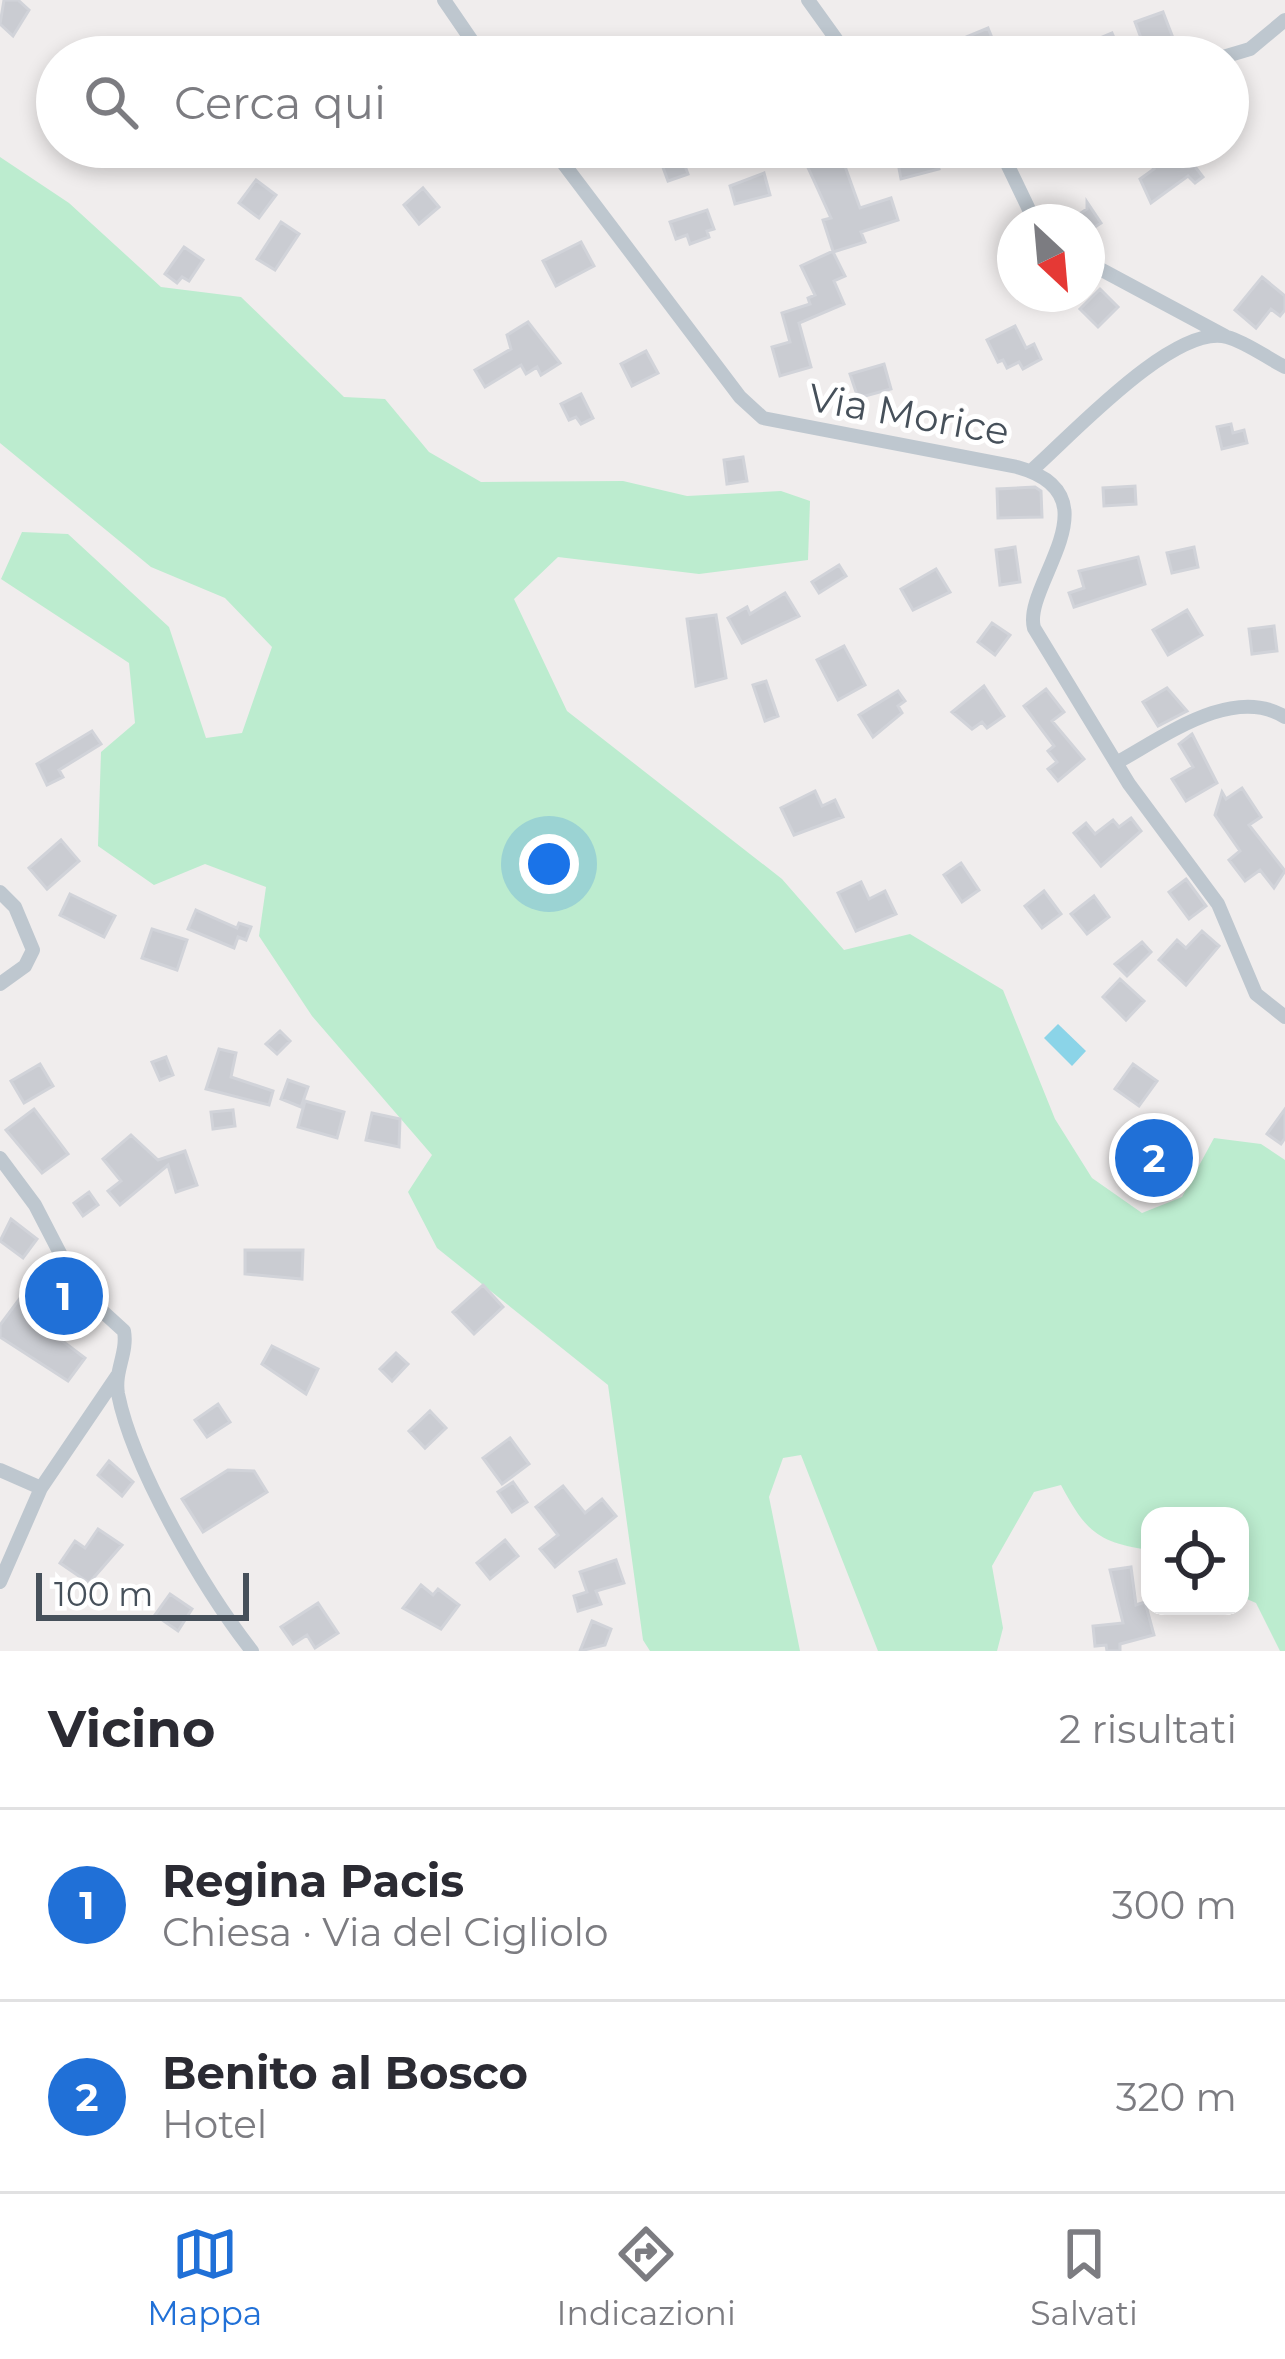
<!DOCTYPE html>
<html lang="it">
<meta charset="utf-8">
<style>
:root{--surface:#fff;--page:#f7f7f7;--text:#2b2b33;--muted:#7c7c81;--line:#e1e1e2;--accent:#2070d7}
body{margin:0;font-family:Montserrat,sans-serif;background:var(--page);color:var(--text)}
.controls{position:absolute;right:36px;bottom:36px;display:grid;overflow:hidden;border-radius:24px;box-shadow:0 6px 18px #0003}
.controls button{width:108px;height:108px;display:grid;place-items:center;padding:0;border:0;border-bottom:3px solid var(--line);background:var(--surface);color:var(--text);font:60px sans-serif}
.compass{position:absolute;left:997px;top:204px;width:108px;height:108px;border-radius:50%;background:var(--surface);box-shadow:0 6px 18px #0003;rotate:154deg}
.scale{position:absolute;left:36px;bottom:30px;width:213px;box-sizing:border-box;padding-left:12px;border:6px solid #46505a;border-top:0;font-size:33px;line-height:42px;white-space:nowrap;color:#46505a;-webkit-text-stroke:9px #fff;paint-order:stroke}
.you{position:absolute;left:549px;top:864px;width:42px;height:42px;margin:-30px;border:9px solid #fff;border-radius:50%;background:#1a73e8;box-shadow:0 0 0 18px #1a73e833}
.badge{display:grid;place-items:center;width:78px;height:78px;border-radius:50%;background:var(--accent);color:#fff;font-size:39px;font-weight:700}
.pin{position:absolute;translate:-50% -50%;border:6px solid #fff;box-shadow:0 3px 12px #0006}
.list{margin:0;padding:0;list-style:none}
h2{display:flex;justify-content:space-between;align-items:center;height:156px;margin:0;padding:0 48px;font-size:51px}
h2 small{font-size:39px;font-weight:400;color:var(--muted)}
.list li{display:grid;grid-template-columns:78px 1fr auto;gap:36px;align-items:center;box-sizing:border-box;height:192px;padding:0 48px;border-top:3px solid var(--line)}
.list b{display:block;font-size:45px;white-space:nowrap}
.list p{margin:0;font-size:39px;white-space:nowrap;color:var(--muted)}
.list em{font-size:39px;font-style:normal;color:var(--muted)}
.icon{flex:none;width:66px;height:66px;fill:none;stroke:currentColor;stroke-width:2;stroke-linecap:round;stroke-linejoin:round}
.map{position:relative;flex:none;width:1285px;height:1651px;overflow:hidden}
.search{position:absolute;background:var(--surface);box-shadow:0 6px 18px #0003;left:36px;right:36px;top:36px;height:132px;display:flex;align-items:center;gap:30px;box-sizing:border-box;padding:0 42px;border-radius:66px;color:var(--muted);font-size:45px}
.sheet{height:540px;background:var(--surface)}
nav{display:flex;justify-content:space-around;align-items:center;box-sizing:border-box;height:168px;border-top:3px solid var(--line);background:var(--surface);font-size:33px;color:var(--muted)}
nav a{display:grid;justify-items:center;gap:6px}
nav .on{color:var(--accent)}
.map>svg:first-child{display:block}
</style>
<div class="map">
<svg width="1285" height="1651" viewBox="0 0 1285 1651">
<rect width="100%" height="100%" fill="#f0eded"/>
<path fill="#bceccf" d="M 0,157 L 69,203 L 161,287 L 241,297 L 344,397 L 385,399 L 429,452 L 481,482 L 623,481 L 687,496 L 781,491 L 810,501 L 808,560 L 699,574 L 558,557 L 514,599 L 567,711 L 782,879 L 844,950 L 910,934 L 1003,990 L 1055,1119 L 1092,1178 L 1142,1213 L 1182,1197 L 1214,1138 L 1261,1144 L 1285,1160 L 1285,1651 L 1280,1651 L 1256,1603 L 1240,1596 L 1240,1516 L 1150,1516 L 1150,1550 C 1097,1543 1085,1530 1061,1485 L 1034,1492 L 992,1566 L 1003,1628 L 997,1651 L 878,1651 L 801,1455 L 783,1458 L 769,1497 L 800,1651 L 650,1651 L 643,1640 L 608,1385 L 437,1248 L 408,1192 L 432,1155 L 312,1016 L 259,936 L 266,887 L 205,864 L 154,885 L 98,846 L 101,752 L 135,723 L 129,663 L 1,579 L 22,532 L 68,534 L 169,627 L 206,738 L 242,733 L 272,647 L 225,598 L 151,567 L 0,443 Z"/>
<path fill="#8bd4e8" d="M 1058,1024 L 1086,1051 L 1072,1066 L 1044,1038 Z"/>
<path fill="#caccd2" stroke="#d1d3d9" stroke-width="3" d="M 4,0 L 18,0 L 29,10 L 13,36 L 0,24 Z
M 1163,12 L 1175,43 L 1134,57 L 1128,43 L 1141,38 L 1135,22 Z
M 988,28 L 997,50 L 960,57 L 954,42 Z
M 1112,33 L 1118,47 L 1094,57 L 1088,43 Z
M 669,147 L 678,147 L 688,174 L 668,181 L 657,151 Z
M 815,147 L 838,147 L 860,208 L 891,198 L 898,220 L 861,232 L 865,242 L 833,252 L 845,276 L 834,281 L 844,304 L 799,323 L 811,367 L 780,376 L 772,347 L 790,342 L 782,313 L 810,304 L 808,298 L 815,295 L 801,266 L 833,251 L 823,220 L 831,218 L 805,161 L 819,155 Z
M 895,147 L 934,147 L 939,169 L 901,179 Z
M 1150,147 L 1180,147 L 1203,177 L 1195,183 L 1188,176 L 1151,203 L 1140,179 L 1154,169 L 1142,153 Z
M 764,173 L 770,195 L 735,204 L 730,186 Z
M 256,180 L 276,195 L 259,218 L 239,203 Z
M 423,188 L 439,207 L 419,224 L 404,205 Z
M 1087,202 L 1101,223 L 1087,232 L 1087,222 L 1067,222 L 1087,209 Z
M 707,210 L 714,229 L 707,231 L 709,237 L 690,244 L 687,235 L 676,239 L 670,222 Z
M 281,222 L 299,234 L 275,270 L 257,259 Z
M 581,242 L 594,266 L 556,286 L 543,261 Z
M 184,247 L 203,260 L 189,281 L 182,277 L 177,283 L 165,274 Z
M 1262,277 L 1285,296 L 1285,310 L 1280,316 L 1271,309 L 1256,328 L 1235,310 Z
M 1100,289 L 1118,307 L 1098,327 L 1080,309 Z
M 528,322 L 560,363 L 541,375 L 537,367 L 526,374 L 521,365 L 485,387 L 475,370 L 511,349 L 507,335 Z
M 1015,326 L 1026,348 L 1034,344 L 1041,359 L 1023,369 L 1019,362 L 1007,368 L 1003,360 L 998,362 L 987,340 Z
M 646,351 L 658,373 L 632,386 L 621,364 Z
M 884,364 L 891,389 L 858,398 L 850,374 Z
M 581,394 L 593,418 L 581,424 L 576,417 L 569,420 L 561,404 Z
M 1231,424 L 1233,433 L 1244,430 L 1247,443 L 1222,449 L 1217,427 Z
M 743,457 L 747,481 L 727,484 L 724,460 Z
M 1135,486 L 1136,504 L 1104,506 L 1103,488 Z
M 1035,487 L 1041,491 L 1042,517 L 998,518 L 997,489 Z
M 1015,547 L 1020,582 L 1000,585 L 996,550 Z
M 1194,547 L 1198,567 L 1172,573 L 1167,553 Z
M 1138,557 L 1145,584 L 1074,607 L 1069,593 L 1084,588 L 1079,571 Z
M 839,565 L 846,576 L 819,593 L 812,582 Z
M 936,569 L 950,592 L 913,610 L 901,589 Z
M 785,593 L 799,616 L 742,643 L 728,618 L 747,607 L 750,614 Z
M 1187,610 L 1202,635 L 1168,655 L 1153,630 Z
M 716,615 L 726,678 L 696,686 L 687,619 Z
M 992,623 L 1010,635 L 995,655 L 978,642 Z
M 1274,626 L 1277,651 L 1252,654 L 1249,629 Z
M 844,646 L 865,685 L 838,700 L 817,660 Z
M 766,681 L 778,716 L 765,721 L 753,685 Z
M 984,686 L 1004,716 L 987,728 L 982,722 L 972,729 L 952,712 Z
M 1167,688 L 1187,711 L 1158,726 L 1143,702 Z
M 1046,689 L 1064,712 L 1052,721 L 1084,759 L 1058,781 L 1048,769 L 1057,762 L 1048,751 L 1054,746 L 1024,706 Z
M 898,691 L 905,701 L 898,706 L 902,713 L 873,737 L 859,715 Z
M 92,731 L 101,744 L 59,770 L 63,777 L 47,785 L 37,764 Z
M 1192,734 L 1217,783 L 1186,801 L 1172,779 L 1193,767 L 1179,744 Z
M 1242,788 L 1261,817 L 1249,825 L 1285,871 L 1274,888 L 1260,870 L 1245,881 L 1229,860 L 1240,851 L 1215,815 L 1222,792 L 1226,799 Z
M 815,791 L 822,806 L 835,800 L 843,817 L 794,835 L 781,808 Z
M 1131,818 L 1141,831 L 1101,866 L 1074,833 L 1086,823 L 1095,834 L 1113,820 L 1119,827 Z
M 61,840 L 79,861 L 47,889 L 29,868 Z
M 961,863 L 979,890 L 962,902 L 944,875 Z
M 1186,879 L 1206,906 L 1189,919 L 1169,892 Z
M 861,882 L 869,899 L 885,891 L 896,914 L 856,931 L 838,893 Z
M 1044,891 L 1061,914 L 1042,928 L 1025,906 Z
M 70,894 L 115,916 L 104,937 L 60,915 Z
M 1094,896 L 1109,917 L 1087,934 L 1071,914 Z
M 196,910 L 237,928 L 239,923 L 251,927 L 246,940 L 238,937 L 234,948 L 188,929 Z
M 152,929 L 187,940 L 177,970 L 142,958 Z
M 1202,931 L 1219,946 L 1186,985 L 1159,960 L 1177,940 L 1186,948 Z
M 1142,942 L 1151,952 L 1127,976 L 1115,964 Z
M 1120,979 L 1144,1001 L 1126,1020 L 1103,997 Z
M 280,1031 L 290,1041 L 277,1054 L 266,1044 Z
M 219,1049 L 236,1053 L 231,1077 L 273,1091 L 269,1105 L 206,1089 Z
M 166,1057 L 173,1075 L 160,1080 L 152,1062 Z
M 40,1064 L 53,1086 L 24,1103 L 11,1081 Z
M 1133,1064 L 1157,1081 L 1139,1106 L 1115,1089 Z
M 288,1080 L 308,1087 L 301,1107 L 281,1099 Z
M 305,1101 L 344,1112 L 337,1138 L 298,1127 Z
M 34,1109 L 68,1154 L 42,1173 L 6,1130 Z
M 1285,1109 L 1285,1138 L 1281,1144 L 1267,1134 Z
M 233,1110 L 235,1126 L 213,1129 L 211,1112 Z
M 372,1113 L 400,1119 L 399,1147 L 366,1140 Z
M 1136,1121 L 1195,1162 L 1173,1194 L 1113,1153 Z
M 131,1135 L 158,1160 L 185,1151 L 197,1185 L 176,1192 L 168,1165 L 120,1205 L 108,1191 L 121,1181 L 103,1159 Z
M 89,1192 L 98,1205 L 83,1216 L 74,1203 Z
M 11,1219 L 37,1239 L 23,1258 L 0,1241 Z
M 245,1250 L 303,1250 L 302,1279 L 245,1274 Z
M 38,1274 L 59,1290 L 63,1284 L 72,1299 L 48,1330 L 85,1358 L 68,1381 L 0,1337 L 0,1325 Z
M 483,1285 L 503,1307 L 474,1334 L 453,1312 Z
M 272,1346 L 318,1369 L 306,1394 L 262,1364 Z
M 396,1353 L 408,1364 L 392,1381 L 380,1369 Z
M 218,1404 L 230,1422 L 207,1437 L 195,1420 Z
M 430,1411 L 446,1428 L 425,1448 L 409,1431 Z
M 510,1438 L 529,1464 L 502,1484 L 483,1458 Z
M 109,1461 L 133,1482 L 122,1496 L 98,1475 Z
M 228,1470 L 254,1471 L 267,1492 L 203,1532 L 182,1499 Z
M 513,1482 L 527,1502 L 512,1512 L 498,1492 Z
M 563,1486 L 585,1513 L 602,1499 L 616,1516 L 555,1567 L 540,1549 L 558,1535 L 536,1507 Z
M 98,1529 L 122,1545 L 89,1583 L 60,1563 L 75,1541 L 85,1548 Z
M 505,1540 L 518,1556 L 490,1579 L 477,1563 Z
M 616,1560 L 624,1583 L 596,1591 L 601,1604 L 578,1611 L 574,1596 L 587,1592 L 580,1572 Z
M 1131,1567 L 1136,1605 L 1145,1602 L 1154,1635 L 1120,1644 L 1120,1651 L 1107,1651 L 1106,1645 L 1095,1646 L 1093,1626 L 1123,1623 L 1110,1570 Z
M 421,1585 L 433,1595 L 438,1589 L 459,1605 L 441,1629 L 403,1608 Z
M 170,1594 L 192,1609 L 178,1631 L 155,1615 Z
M 318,1603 L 338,1633 L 315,1648 L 307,1635 L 293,1644 L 281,1627 Z
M 592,1621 L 611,1629 L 605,1645 L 580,1651 Z"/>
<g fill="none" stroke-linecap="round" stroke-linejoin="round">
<path stroke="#bec7cf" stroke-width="14" d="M 444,0 L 483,57
M 808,0 L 849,57
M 1223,57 L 1250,49 L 1285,20
M 551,147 L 740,397 L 763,418 L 1017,467 C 1120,495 1022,585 1034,628 L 1129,784 L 1218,904 L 1256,994 L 1285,1017
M 999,147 L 1035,222
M 1087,262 L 1225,336
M 1031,471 C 1070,437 1174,323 1227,337 C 1246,342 1267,358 1285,367
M 1116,763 C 1162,738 1233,684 1285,717
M 0,892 L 15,907 L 33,950 L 25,966 L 0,984
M 0,1158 L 35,1205 L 79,1290 L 124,1331 C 128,1353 114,1371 118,1394 C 133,1469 205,1591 252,1651
M 0,1470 L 41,1488
M 0,1582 L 41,1488 L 117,1376"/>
</g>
<g text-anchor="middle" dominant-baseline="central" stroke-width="10" stroke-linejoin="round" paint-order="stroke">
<g font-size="39" fill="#46505a" stroke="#fff">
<text transform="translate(909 414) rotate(10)">Via Morice</text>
</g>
</g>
</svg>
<div class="controls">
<button><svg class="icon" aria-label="locate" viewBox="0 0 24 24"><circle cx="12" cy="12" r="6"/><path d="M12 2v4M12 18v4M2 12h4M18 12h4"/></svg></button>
</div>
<svg class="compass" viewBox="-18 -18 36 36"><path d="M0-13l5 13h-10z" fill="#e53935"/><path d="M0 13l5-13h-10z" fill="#7c7c81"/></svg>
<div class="scale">100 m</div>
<div class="you"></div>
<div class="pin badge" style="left:64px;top:1296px">1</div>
<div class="pin badge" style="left:1154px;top:1158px">2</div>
<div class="search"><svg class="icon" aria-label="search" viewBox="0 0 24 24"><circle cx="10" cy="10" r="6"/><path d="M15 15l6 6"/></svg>Cerca qui</div>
</div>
<section class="sheet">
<h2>Vicino<small>2 risultati</small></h2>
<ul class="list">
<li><span class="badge">1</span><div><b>Regina Pacis</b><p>Chiesa · Via del Cigliolo</p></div><em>300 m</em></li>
<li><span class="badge">2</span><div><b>Benito al Bosco</b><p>Hotel</p></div><em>320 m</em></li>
</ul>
</section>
<nav>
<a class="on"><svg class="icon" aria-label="map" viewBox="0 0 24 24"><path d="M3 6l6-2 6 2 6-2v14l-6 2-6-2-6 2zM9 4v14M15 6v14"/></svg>Mappa</a>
<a><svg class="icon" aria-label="directions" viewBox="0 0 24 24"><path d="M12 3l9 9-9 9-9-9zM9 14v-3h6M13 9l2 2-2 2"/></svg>Indicazioni</a>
<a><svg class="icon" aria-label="saved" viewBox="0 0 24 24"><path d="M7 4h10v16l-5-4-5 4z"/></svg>Salvati</a>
</nav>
